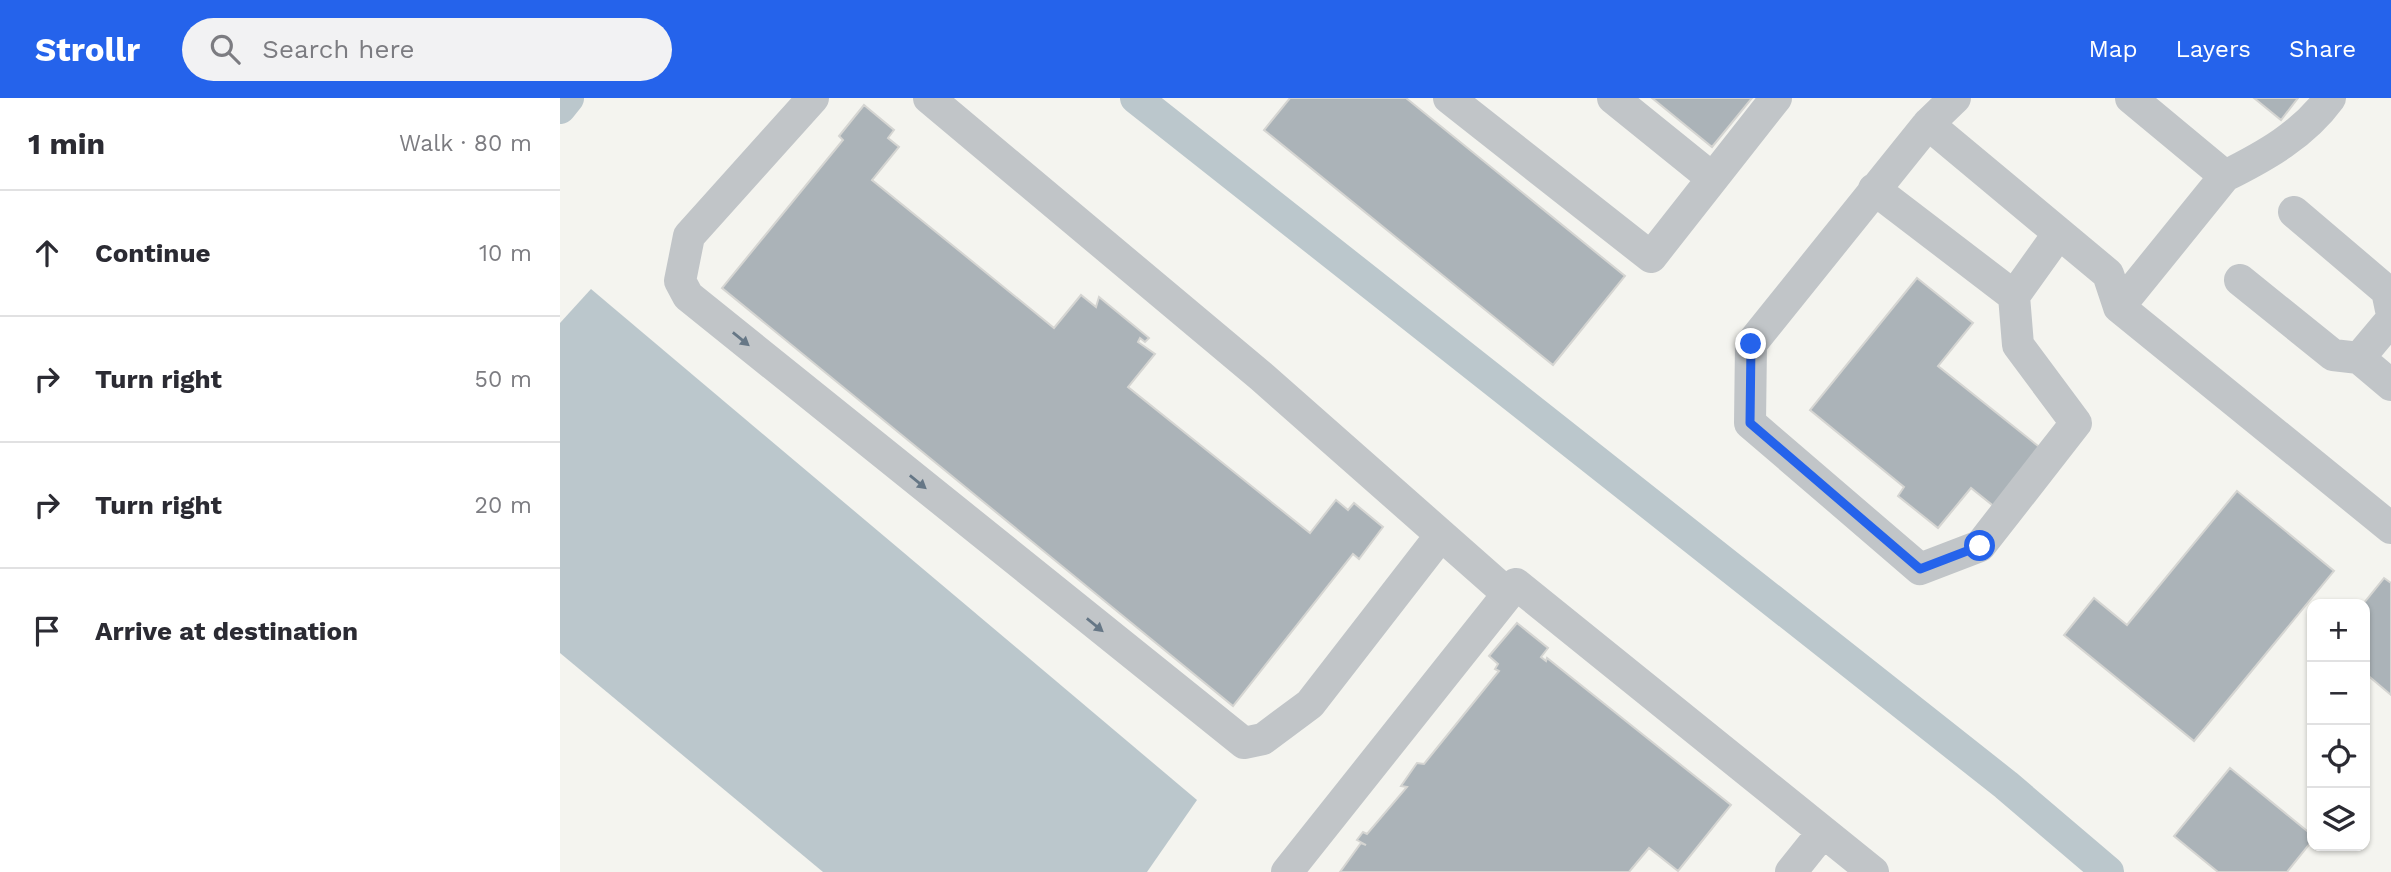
<!DOCTYPE html>
<meta charset="utf-8">
<style>
:root{--surface:#fff;--page:#f2f2f3;--text:#2b2b33;--muted:#7c7c81;--line:#e1e1e2;--accent:#2563eb}
body{margin:0;font-family:"Work Sans",sans-serif;background:var(--page);color:var(--text)}
.controls{position:absolute;right:21px;bottom:21px;display:grid;overflow:hidden;border-radius:14px;box-shadow:0 2px 5px #0004}
.controls button{width:63px;height:63px;display:grid;place-items:center;padding:0;border:0;border-bottom:2px solid var(--line);background:var(--surface);color:var(--text);font:35px sans-serif}
.stop{position:absolute;width:21px;height:21px;margin:-16px;border:5px solid #2563eb;border-radius:50%;background:#fff}
.stop.end{background:#2563eb;border-color:#fff;box-shadow:0 2px 7px #0008}
.list{margin:0;padding:0;list-style:none}
h2{display:flex;justify-content:space-between;align-items:center;height:91px;margin:0;padding:0 28px;font-size:30px}
h2 small{font-size:23px;font-weight:400;color:var(--muted)}
.list li{display:grid;grid-template-columns:46px 1fr auto;gap:21px;align-items:center;box-sizing:border-box;height:126px;padding:0 28px;border-top:2px solid var(--line)}
.list b{display:block;font-size:26px;white-space:nowrap}
.list em{font-size:23px;font-style:normal;color:var(--muted)}
.icon{flex:none;width:38px;height:38px;fill:none;stroke:currentColor;stroke-width:2;stroke-linecap:round;stroke-linejoin:round}
.map{position:relative;flex:none;width:1831px;height:774px;overflow:hidden}
header{display:flex;align-items:center;gap:42px;box-sizing:border-box;height:98px;padding:0 35px;background:var(--accent);color:#fff}
header strong{font-size:33px}
nav{display:flex;gap:38px;margin-inline-start:auto;font-size:24px}
.search{width:490px;height:63px;background:var(--page);display:flex;align-items:center;gap:18px;box-sizing:border-box;padding:0 24px;border-radius:38px;color:var(--muted);font-size:26px}
main{display:flex}
aside{flex:1;background:var(--surface)}
.map>svg:first-child{display:block}
</style>
<header>
<strong>Strollr</strong>
<div class="search"><svg class="icon" aria-label="search" viewBox="0 0 24 24"><circle cx="10" cy="10" r="6"/><path d="M15 15l6 6"/></svg>Search here</div>
<nav><a>Map</a><a>Layers</a><a>Share</a></nav>
</header>
<main>
<aside>
<h2>1 min<small>Walk · 80 m</small></h2>
<ul class="list">
<li><svg class="icon" aria-label="ahead" viewBox="0 0 24 24"><path d="M12 20V5M6 11l6-6 6 6"/></svg><div><b>Continue</b></div><em>10 m</em></li>
<li><svg class="icon" aria-label="right" viewBox="0 0 24 24"><path d="M7 20v-9h11M14 6l5 5-5 5"/></svg><div><b>Turn right</b></div><em>50 m</em></li>
<li><svg class="icon" aria-label="right" viewBox="0 0 24 24"><path d="M7 20v-9h11M14 6l5 5-5 5"/></svg><div><b>Turn right</b></div><em>20 m</em></li>
<li><svg class="icon" aria-label="arrive" viewBox="0 0 24 24"><path d="M6 21V4h12l-3 4 3 4H6"/></svg><div><b>Arrive at destination</b></div></li>
</ul>
</aside>
<div class="map">
<svg width="1831" height="774" viewBox="0 0 1831 774">
<rect width="100%" height="100%" fill="#f4f4ef"/>
<path fill="#bbc7cc" d="M 31,191 L 637,702 L 587,774 L 263,774 L 0,555 L 0,225 Z"/>
<g fill="none" stroke-linecap="round" stroke-linejoin="round">
<path stroke="#bbc7cc" stroke-width="32" d="M 576,0 L 1446,687 L 1548,774
M 0,10 L 8,0"/>
</g>
<path fill="#abb3b8" stroke="#d5d5d2" stroke-width="2" d="M 730,0 L 846,0 L 1065,178 L 993,267 L 704,32 Z
M 1092,0 L 1192,0 L 1152,49 Z
M 1694,0 L 1738,0 L 1721,22 Z
M 304,7 L 334,32 L 328,40 L 339,49 L 312,82 L 397,151 L 494,230 L 521,197 L 536,209 L 539,199 L 589,240 L 585,244 L 580,240 L 578,244 L 595,256 L 568,289 L 750,435 L 776,402 L 788,412 L 794,405 L 823,429 L 799,461 L 793,456 L 673,608 L 162,190 L 283,42 L 279,38 Z
M 1357,180 L 1413,225 L 1378,268 L 1483,352 L 1436,410 L 1411,390 L 1378,430 L 1338,398 L 1344,389 L 1250,312 Z
M 1677,393 L 1774,473 L 1634,643 L 1504,537 L 1534,500 L 1567,527 Z
M 1824,480 L 1831,485 L 1831,597 L 1805,575 L 1803,506 Z
M 957,525 L 988,550 L 981,559 L 986,563 L 987,560 L 1171,707 L 1118,773 L 1089,750 L 1069,774 L 780,774 L 801,745 L 806,747 L 797,742 L 803,734 L 807,736 L 847,689 L 841,688 L 857,665 L 864,666 L 939,573 L 935,571 L 938,566 L 929,558 Z
M 1670,670 L 1752,737 L 1752,743 L 1727,774 L 1658,774 L 1614,738 Z"/>
<g fill="none" stroke-linecap="round" stroke-linejoin="round">
<path stroke="#c1c5c8" stroke-width="32" d="M 253,0 L 129,138 L 120,183 L 128,198 L 684,645 L 703,641 L 750,606 L 881,437
M 369,0 L 702,279 L 948,496
M 889,0 L 1091,159 L 1216,0
M 1053,0 L 1152,80
M 1571,0 L 1665,78 L 1559,209 L 1831,430
M 1368,26 L 1395,0
M 1665,78 C 1705,58 1743,37 1770,0
M 1314,91 L 1454,198
M 1734,114 L 1827,193 L 1831,212
M 1499,135 L 1454,198 L 1458,247 L 1516,325 L 1420,448 L 1360,471 L 1190,325 L 1191,246 L 1368,26 L 1548,176 L 1559,209
M 1680,182 L 1773,257 L 1799,260 L 1831,287
M 1799,260 L 1831,222
M 727,774 L 956,486 L 1313,774
M 1231,774 L 1263,734"/>
</g>
<defs><path id="oneway-solid" d="M-6-.8H1V-3.2L6.5 0L1 3.2V.8H-6Z" transform="scale(1.75)"/></defs>
<g fill="#667786">
<use href="#oneway-solid" transform="translate(181 241) rotate(39)"/>
<use href="#oneway-solid" transform="translate(358 384) rotate(39)"/>
<use href="#oneway-solid" transform="translate(535 527) rotate(39)"/>
</g>
<g fill="none" stroke-linecap="round" stroke-linejoin="round">
<path stroke="#2563eb" stroke-width="9" d="M 1191,246 L 1190,325 L 1360,471 L 1420,448"/>
</g>
</svg>
<div class="controls">
<button>+</button>
<button>−</button>
<button><svg class="icon" aria-label="locate" viewBox="0 0 24 24"><circle cx="12" cy="12" r="6"/><path d="M12 2v4M12 18v4M2 12h4M18 12h4"/></svg></button>
<button><svg class="icon" aria-label="layers" viewBox="0 0 24 24"><path d="M12 4l9 5-9 5-9-5zM3 14l9 5 9-5"/></svg></button>
</div>
<div class="stop" style="left:1420px;top:448px"></div>
<div class="stop end" style="left:1191px;top:246px"></div>
</div>
</main>
